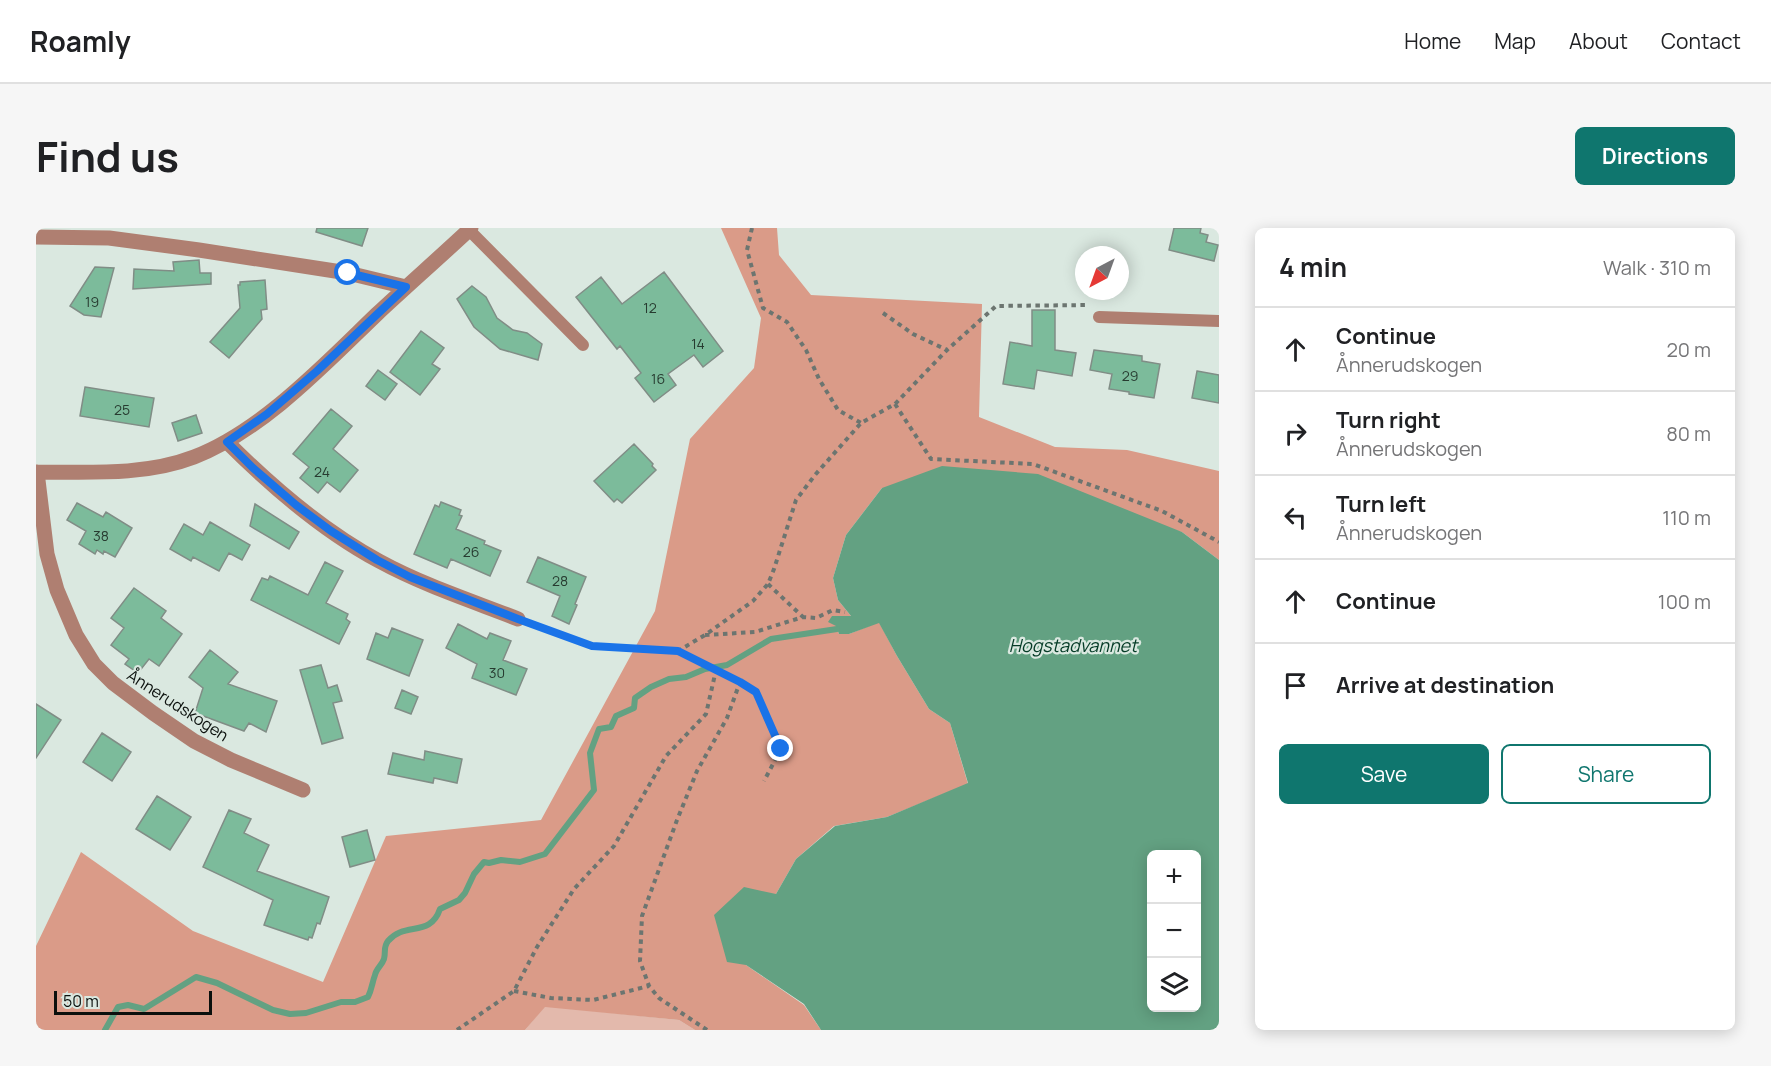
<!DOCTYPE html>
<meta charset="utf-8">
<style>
:root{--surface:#fff;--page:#f6f6f6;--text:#202124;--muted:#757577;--line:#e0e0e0;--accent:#0f766e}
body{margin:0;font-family:Manrope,sans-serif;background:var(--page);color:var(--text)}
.controls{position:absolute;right:18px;bottom:18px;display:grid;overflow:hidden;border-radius:9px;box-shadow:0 3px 15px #0003}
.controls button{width:54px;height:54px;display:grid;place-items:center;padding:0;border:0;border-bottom:2px solid var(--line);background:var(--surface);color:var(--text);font:30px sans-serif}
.compass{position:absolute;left:1039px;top:18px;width:54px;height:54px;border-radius:50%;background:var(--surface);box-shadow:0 3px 15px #0003;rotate:221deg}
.scale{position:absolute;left:18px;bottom:15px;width:158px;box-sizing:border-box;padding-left:6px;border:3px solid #0b100d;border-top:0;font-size:16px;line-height:21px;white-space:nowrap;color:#0b100d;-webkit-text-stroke:4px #dae8e0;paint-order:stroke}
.stop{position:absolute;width:18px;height:18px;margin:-14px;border:4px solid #1a73e8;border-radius:50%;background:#fff}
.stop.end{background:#1a73e8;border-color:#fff;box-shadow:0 2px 6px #0008}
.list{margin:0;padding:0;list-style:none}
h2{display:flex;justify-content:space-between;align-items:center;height:78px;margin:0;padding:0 24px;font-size:26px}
h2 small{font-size:20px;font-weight:400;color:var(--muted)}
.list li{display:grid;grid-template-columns:39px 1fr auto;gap:18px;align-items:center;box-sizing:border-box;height:84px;padding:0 24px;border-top:2px solid var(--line)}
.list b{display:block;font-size:22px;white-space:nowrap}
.list p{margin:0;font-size:20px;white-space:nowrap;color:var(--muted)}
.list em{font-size:20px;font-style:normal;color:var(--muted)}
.actions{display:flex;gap:12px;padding:18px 24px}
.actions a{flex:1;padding:14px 0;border:2px solid var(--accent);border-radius:9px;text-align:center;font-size:21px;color:var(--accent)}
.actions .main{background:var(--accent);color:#fff}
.icon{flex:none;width:33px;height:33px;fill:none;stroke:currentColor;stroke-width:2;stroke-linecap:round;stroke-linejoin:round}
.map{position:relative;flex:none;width:1183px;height:802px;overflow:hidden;border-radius:9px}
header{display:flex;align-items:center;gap:36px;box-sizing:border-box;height:84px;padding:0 30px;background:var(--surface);border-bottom:2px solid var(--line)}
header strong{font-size:28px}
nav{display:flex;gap:33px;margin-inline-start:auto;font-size:21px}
.intro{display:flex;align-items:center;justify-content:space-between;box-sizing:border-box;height:144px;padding:0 36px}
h1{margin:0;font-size:42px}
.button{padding:15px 27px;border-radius:9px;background:var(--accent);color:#fff;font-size:21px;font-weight:700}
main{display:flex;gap:36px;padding:0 36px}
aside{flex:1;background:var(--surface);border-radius:9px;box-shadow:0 3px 15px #0003}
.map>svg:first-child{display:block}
</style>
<header>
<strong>Roamly</strong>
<nav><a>Home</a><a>Map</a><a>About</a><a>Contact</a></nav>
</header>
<div class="intro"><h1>Find us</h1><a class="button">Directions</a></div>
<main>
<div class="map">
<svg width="1183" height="802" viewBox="0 0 1183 802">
<rect width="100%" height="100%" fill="#dae8e0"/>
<path fill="#e3b9ac" d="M 509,778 L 643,792 L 659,802 L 489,802 Z"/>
<path fill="#da9b88" d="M 685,0 L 741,0 L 743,27 L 775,67 L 946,76 L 943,189 L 1019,219 L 1091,222 L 1183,243 L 1183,332 L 1146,304 L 846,260 L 810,307 L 797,350 L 802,372 L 815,388 L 800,398 L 803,406 L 813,406 L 843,394 L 861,428 L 893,481 L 914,495 L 932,556 L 851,589 L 798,598 L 760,631 L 740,666 L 710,737 L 768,777 L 785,802 L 659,802 L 643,792 L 509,779 L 489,802 L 0,802 L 0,718 L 45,624 L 157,703 L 287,754 L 350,608 L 505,592 L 619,383 L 654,211 L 718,140 L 725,90 Z"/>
<path fill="#63a182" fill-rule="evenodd" d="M 906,238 L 1002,246 L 1146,304 L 1183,332 L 1183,802 L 785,802 L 768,776 L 710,737 L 691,734 L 678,687 L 708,659 L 740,666 L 760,631 L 799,598 L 851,589 L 932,555 L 914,495 L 893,481 L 861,428 L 843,395 L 813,406 L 803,406 L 800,398 L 792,394 L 796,388 L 815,388 L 802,372 L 797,350 L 810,307 L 846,260 ZM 1116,626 L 1160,626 L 1160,780 L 1116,780 Z"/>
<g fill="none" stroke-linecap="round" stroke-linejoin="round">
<path stroke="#63a182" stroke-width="6" d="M 69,802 L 82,779 L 92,777 L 108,781 L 160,749 L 181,755 L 237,782 L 254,786 L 270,785 L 305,774 L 319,774 L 332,769 C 336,761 336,755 339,747 C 340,741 346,737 348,731 C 350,724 347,719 352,713 C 369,693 394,710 404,681 L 423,672 L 429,665 L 438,646 L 448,634 L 453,635 L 465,632 L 484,634 L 509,626 L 558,562 L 554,525 L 563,501 L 575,499 L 580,488 L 598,480 L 599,470 L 615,459 L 633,451 L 650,449 L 669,441 L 691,437 L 735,411 L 801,401"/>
</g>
<path fill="#7cbb9b" stroke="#808d86" stroke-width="1.5" d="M 281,0 L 332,0 L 326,18 L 280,4 Z
M 1138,0 L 1165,0 L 1164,5 L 1172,7 L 1170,14 L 1182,17 L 1178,33 L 1133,22 Z
M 163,32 L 164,45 L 175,45 L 175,56 L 97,61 L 98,41 L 138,43 L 137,34 Z
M 59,39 L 78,40 L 65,89 L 48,87 L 34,78 Z
M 628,44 L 687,123 L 667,139 L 658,127 L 632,146 L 640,157 L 618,174 L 599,150 L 605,145 L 584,118 L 581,121 L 540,69 L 565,49 L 586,76 Z
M 229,52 L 231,81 L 225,82 L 226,91 L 193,130 L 174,114 L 204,80 L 202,57 L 204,57 L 204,54 Z
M 436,58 L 450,69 L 461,90 L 477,102 L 491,105 L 506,116 L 502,132 L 464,121 L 438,99 L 421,71 Z
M 996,82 L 1019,82 L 1019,122 L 1040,125 L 1036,148 L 1001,142 L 998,161 L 967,156 L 974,114 L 996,118 Z
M 385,103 L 408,120 L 396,136 L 404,141 L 384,167 L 354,144 Z
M 1058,122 L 1106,128 L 1106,133 L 1124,136 L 1118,170 L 1093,166 L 1093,164 L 1073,161 L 1076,146 L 1054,142 Z
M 342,142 L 361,156 L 349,172 L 330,158 Z
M 1161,143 L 1183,147 L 1183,175 L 1156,170 Z
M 49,159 L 118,170 L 113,199 L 44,188 Z
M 295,181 L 316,198 L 297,221 L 322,242 L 304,264 L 291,254 L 282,265 L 264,250 L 273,239 L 257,226 Z
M 160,187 L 166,205 L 142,213 L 136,195 Z
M 598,216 L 617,236 L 616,238 L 620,242 L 586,275 L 581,271 L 578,274 L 558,253 Z
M 405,274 L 425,282 L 423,287 L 426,288 L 420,301 L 449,313 L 448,316 L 465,323 L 454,348 L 415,331 L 411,340 L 378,326 L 399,277 L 403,279 Z
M 41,275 L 67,289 L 70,284 L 96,300 L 79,329 L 68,323 L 67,326 L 61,322 L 59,326 L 43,316 L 50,303 L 31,292 Z
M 219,276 L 263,304 L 253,321 L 214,298 Z
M 174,294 L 214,317 L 206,332 L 193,325 L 183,343 L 157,329 L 155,333 L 134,321 L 148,296 L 167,307 Z
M 502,329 L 550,349 L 539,376 L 541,377 L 533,396 L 516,388 L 524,368 L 491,354 Z
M 289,334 L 307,343 L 290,375 L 312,386 L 310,391 L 314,394 L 303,416 L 215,372 L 226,350 L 232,352 L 234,348 L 272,367 Z
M 98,360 L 130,383 L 125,390 L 146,406 L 123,438 L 113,431 L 102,445 L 89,436 L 93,431 L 75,417 L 88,400 L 75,390 Z
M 422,396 L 451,411 L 454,405 L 475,413 L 467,432 L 491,441 L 480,467 L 436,450 L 441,436 L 410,420 Z
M 356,400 L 387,412 L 373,448 L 331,431 L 340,405 L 352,410 Z
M 174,422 L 202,444 L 192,456 L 241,473 L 230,504 L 213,495 L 208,503 L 159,485 L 167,460 L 153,449 Z
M 285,437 L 292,460 L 301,457 L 306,473 L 297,475 L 307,510 L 286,516 L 264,442 Z
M 366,462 L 382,469 L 375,486 L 359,480 Z
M 0,476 L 25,492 L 0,530 Z
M 66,505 L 95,524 L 76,553 L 47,534 Z
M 389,523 L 426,531 L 421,555 L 398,550 L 397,555 L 352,546 L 357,525 L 388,532 Z
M 121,568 L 155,589 L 134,622 L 100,601 Z
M 193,582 L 215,591 L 208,605 L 233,617 L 221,643 L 293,669 L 284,696 L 281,695 L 276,710 L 273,709 L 272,712 L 228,697 L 237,672 L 167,639 Z
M 331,602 L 339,632 L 314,639 L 306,609 Z"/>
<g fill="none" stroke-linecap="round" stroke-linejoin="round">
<path stroke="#6c7570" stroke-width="4" stroke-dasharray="4.5 4.5" stroke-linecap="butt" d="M 716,0 L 711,22 L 727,80 L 751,94 L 770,122 L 783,151 L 802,182 L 825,195
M 847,85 L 877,106 L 911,122
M 859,176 L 895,231 L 997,236 L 1126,283 L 1183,314
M 732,356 L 767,389
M 497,396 L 556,418 L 642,423
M 669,407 L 719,404 L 767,389 L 780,390 L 797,382 L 809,384
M 704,454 L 720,464 L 745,521 L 728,553
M 478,763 L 515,770 L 557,772 L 613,758
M 421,802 L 478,763 L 501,719 L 538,661 L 578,618 L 630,528 L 670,486 L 680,442
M 671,802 L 623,770 L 613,758 L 604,733 L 606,688 L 641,592 L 661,543 L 691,490 L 704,454 L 642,423 L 669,407 L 717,373 L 732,356 L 738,341 L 760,272 L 779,247 L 825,195 L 859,176 L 911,122 L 960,78 L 1053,77"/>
<path stroke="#af7f71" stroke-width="12" d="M 433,2 L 547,117
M 1063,89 L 1183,93"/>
<path stroke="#af7f71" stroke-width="15" d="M 0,9 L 73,10 L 163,22 L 312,45 L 370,59
M 191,214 C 236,259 287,303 343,333 C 387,357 436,373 482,391
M 0,244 C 52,244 109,248 158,229 C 226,203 289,136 341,86 C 372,57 404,29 435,0
M 1,244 L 11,326 L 21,362 L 40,407 L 58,436 L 77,455 L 117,485 L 158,513 L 195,532 L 267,562"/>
</g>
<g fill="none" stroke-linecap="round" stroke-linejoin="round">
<path stroke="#1a73e8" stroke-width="8" d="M 312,45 L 370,59 L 281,143 L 231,186 L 191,214 L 217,240 L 260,277 L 295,303 L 341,332 L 374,349 L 482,391 L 556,418 L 642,423 L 704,454 L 720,464 L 745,521"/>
</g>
<g text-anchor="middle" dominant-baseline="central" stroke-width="4.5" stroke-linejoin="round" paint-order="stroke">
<g font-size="14" fill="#273b30">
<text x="56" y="73">19</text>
<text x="614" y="79">12</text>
<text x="662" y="115">14</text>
<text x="1094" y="147">29</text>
<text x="622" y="150">16</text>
<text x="86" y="181">25</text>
<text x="286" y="243">24</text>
<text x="65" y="307">38</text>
<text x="435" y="323">26</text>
<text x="524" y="352">28</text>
<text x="461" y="444">30</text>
</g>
<g font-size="16" fill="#0b100d" stroke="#dae8e0">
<text transform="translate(142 477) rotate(33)">Ånnerudskogen</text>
</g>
<g font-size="18" font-style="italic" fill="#043b26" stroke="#dae8e0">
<text x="1037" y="417">Hogstadvannet</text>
</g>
</g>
</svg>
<div class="controls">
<button>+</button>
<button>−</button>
<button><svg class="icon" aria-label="layers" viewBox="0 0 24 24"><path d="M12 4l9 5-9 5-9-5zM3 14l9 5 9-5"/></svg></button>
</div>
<svg class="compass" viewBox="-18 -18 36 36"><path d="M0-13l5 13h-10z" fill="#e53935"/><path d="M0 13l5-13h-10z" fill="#757577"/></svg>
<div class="scale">50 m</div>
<div class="stop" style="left:312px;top:45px"></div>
<div class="stop end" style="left:745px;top:521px"></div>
</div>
<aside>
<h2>4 min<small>Walk · 310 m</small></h2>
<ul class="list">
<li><svg class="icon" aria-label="ahead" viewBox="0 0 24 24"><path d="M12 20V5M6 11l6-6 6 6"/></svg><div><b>Continue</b><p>Ånnerudskogen</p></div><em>20 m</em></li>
<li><svg class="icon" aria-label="right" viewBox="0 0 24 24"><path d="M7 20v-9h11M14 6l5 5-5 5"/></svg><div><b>Turn right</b><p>Ånnerudskogen</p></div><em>80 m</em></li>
<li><svg class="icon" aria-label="left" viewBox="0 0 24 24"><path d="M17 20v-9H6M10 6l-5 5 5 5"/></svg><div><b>Turn left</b><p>Ånnerudskogen</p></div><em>110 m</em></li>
<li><svg class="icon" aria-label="ahead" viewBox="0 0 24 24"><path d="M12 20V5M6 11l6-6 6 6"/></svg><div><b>Continue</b></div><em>100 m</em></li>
<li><svg class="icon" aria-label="arrive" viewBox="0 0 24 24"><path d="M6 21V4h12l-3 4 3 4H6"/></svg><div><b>Arrive at destination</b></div></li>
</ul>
<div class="actions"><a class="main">Save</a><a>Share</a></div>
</aside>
</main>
